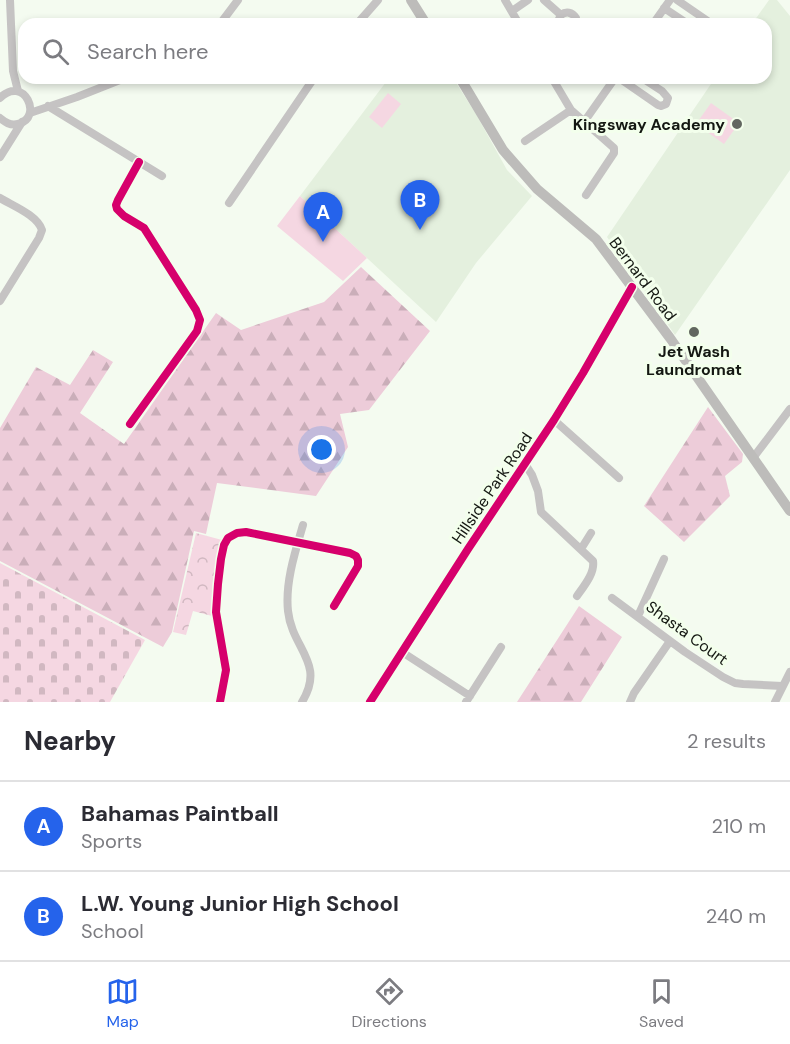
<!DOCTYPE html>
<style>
:root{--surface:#fff;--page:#f2f2f3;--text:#2b2b33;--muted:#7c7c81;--line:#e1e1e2;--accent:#2563eb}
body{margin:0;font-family:"DM Sans",sans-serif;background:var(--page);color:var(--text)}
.you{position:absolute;left:322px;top:450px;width:21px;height:21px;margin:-15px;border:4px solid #fff;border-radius:50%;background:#1a73e8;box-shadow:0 0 0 9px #1a73e833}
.badge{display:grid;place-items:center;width:39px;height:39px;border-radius:50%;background:var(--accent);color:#fff;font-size:20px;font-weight:700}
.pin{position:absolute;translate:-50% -50px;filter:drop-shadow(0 2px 3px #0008)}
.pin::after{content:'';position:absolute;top:32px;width:21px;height:18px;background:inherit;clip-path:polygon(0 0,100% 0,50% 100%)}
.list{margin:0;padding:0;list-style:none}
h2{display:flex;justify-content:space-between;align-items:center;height:78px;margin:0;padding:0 24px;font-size:26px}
h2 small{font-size:20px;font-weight:400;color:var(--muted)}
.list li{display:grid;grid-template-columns:39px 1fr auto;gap:18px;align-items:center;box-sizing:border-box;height:90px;padding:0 24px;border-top:2px solid var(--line)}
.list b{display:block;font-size:22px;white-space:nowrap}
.list p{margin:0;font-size:20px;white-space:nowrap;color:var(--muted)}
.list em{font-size:20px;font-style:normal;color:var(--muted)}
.icon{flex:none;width:33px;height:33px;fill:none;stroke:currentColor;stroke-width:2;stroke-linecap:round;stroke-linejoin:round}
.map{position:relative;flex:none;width:790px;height:702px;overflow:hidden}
.search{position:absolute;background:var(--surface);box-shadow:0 3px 9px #0003;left:18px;right:18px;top:18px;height:66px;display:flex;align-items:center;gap:15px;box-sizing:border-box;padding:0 21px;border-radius:18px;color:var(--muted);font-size:22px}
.sheet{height:258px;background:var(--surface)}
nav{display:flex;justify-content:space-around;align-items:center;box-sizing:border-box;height:84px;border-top:2px solid var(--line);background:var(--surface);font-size:16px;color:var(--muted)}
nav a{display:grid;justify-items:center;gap:3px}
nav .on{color:var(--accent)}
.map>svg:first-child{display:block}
</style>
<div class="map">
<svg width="790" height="702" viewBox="0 0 790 702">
<defs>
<pattern id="forest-firs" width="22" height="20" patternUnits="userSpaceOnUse" patternTransform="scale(1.5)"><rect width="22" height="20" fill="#edccd9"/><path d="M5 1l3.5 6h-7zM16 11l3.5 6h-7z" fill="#caaeb9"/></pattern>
<pattern id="cemetery-stones" width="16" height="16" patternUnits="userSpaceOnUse" patternTransform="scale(1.5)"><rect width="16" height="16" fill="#f5d7e2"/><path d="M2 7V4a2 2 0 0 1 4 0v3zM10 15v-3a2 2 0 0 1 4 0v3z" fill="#d1b8c1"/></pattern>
<pattern id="park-crowns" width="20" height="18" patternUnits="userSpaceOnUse" patternTransform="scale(1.5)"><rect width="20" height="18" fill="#f5d7e2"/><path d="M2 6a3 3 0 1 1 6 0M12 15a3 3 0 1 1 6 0" fill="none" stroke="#d1b8c1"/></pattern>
</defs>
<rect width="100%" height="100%" fill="#f4fbf0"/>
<path fill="#e4f0de" d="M 769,0 L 777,0 L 790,16 L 790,170 L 675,335 L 607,237 L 715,78 L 766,78 L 766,24 L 752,24 Z
M 389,78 L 453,78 L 476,114 L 507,170 L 532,196 L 476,263 L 436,322 L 300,196 Z"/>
<path fill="url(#forest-firs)" d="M 361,267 L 430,331 L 369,410 L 340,414 L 348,447 L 316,496 L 217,483 L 206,534 L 194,531 L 172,632 L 163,647 L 0,561 L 0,428 L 36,367 L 70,385 L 93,350 L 113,362 L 80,413 L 124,444 L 216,313 L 241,330 L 324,302 Z
M 708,407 L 743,454 L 742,462 L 725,476 L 730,496 L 684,542 L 644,506 Z
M 579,606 L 622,637 L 581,702 L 517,702 Z"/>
<path fill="url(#cemetery-stones)" d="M 0,563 L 145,640 L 110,702 L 0,702 Z"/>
<path fill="url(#park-crowns)" d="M 196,533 L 222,540 C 214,564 211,590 212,616 L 193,611 L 186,635 L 173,632 Z"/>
<path fill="#f5d7e2" d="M 388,93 L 401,104 L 382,128 L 369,117 Z
M 711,103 L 739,123 L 724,144 L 696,124 Z
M 300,196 L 367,258 L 343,281 L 277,226 Z"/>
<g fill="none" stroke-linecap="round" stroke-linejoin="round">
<path stroke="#c5c3c3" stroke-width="8" d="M 10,0 L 13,71 L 18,91
M 505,0 L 519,24
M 544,0 L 561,15
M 677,0 L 712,24
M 664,8 L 688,24
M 512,11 L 528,0
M 561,15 C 566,11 572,12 576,18 L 576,24
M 220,24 L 238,0
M 357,24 L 378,0
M 559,24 L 559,19 L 561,15
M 653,24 L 670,0
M 552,78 L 571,110 L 614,148 L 614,153 L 586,195
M 619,78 L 658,105 L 661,106 L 666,104 L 668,98 L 662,91 L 642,78
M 0,98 C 24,74 44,118 18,124 C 10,126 5,122 0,118
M 48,106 L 162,176
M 30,113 L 77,97 L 125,78
M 584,122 L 615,78
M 525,141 L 571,110
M 0,157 L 22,122
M 0,198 C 13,206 37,215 42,230 L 39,238 L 0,301
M 229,203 L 314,78
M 554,420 L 619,478
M 130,424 L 197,331 L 200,320 L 196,310 L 144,228 L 124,216 L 117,209 L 116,205 L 118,200 L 139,162
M 753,458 L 790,409
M 525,464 L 532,475 L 538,491 L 541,512 L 593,561 C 595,573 584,586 577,596
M 581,549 L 591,533
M 612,598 L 685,652 L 723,677 L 735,683 L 743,684 L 782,686
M 638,616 L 664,559
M 402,652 L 470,696
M 220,702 L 226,670 L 216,612 L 218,584 L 221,559 L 224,545 L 228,538 L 237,533 L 246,532 L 350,553 L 356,556 L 358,560 L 358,566 L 334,606
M 302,702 C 326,663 292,649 288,611 C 285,583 295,552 303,525
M 370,702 L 468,549 L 554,420 L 583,373 L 632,287
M 466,702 L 501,647
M 630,702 L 634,693 L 670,641
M 775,702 L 790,672"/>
<path stroke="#bdbcba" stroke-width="10" d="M 411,0 L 426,24
M 460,78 L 503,150 L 537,189 L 596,239 L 670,338 L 790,511"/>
<defs>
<path id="cycleway" d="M 130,424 L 197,331 L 200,320 L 196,310 L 144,228 L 124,216 L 117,209 L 116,205 L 118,200 L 139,162
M 220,702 L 226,670 L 216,612 L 218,584 L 221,559 L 224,545 L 228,538 L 237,533 L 246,532 L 350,553 L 356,556 L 358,560 L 358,566 L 334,606
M 370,702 L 468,549 L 554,420 L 583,373 L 632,287"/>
</defs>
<use href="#cycleway" stroke="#f3ffec" stroke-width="11"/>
<use href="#cycleway" stroke="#d6006c" stroke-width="8"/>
</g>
<g fill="#626760" stroke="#f3ffec" stroke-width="2">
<circle cx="737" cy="124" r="6"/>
<circle cx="694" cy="332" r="6"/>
</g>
<g text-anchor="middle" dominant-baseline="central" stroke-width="6" stroke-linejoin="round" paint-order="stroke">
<g font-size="16" font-weight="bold" fill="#141812" stroke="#f3ffec" text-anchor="end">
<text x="725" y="124">Kingsway Academy</text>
<text x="694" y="351" text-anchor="middle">Jet Wash<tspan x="694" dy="18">Laundromat</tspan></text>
</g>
<g font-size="16" fill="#141812" stroke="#f3ffec">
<text transform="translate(643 279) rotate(53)">Bernard Road</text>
<text transform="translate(492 488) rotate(-56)">Hillside Park Road</text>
<text transform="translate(687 633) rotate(36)">Shasta Court</text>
</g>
</g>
</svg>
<div class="you"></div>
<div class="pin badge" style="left:323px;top:242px">A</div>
<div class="pin badge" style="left:420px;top:230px">B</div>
<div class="search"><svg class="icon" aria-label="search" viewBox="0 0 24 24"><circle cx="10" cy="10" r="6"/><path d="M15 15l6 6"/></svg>Search here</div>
</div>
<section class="sheet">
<h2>Nearby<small>2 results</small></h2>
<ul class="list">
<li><span class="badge">A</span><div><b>Bahamas Paintball</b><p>Sports</p></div><em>210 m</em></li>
<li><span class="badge">B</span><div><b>L.W. Young Junior High School</b><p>School</p></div><em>240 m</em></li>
</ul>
</section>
<nav>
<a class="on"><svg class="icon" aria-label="map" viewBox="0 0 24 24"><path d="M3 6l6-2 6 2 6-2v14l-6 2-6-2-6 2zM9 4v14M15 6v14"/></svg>Map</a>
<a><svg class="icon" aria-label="directions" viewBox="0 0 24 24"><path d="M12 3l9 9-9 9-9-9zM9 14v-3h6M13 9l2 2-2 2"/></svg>Directions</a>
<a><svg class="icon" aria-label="saved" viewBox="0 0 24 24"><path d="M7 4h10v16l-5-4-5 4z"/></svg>Saved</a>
</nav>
